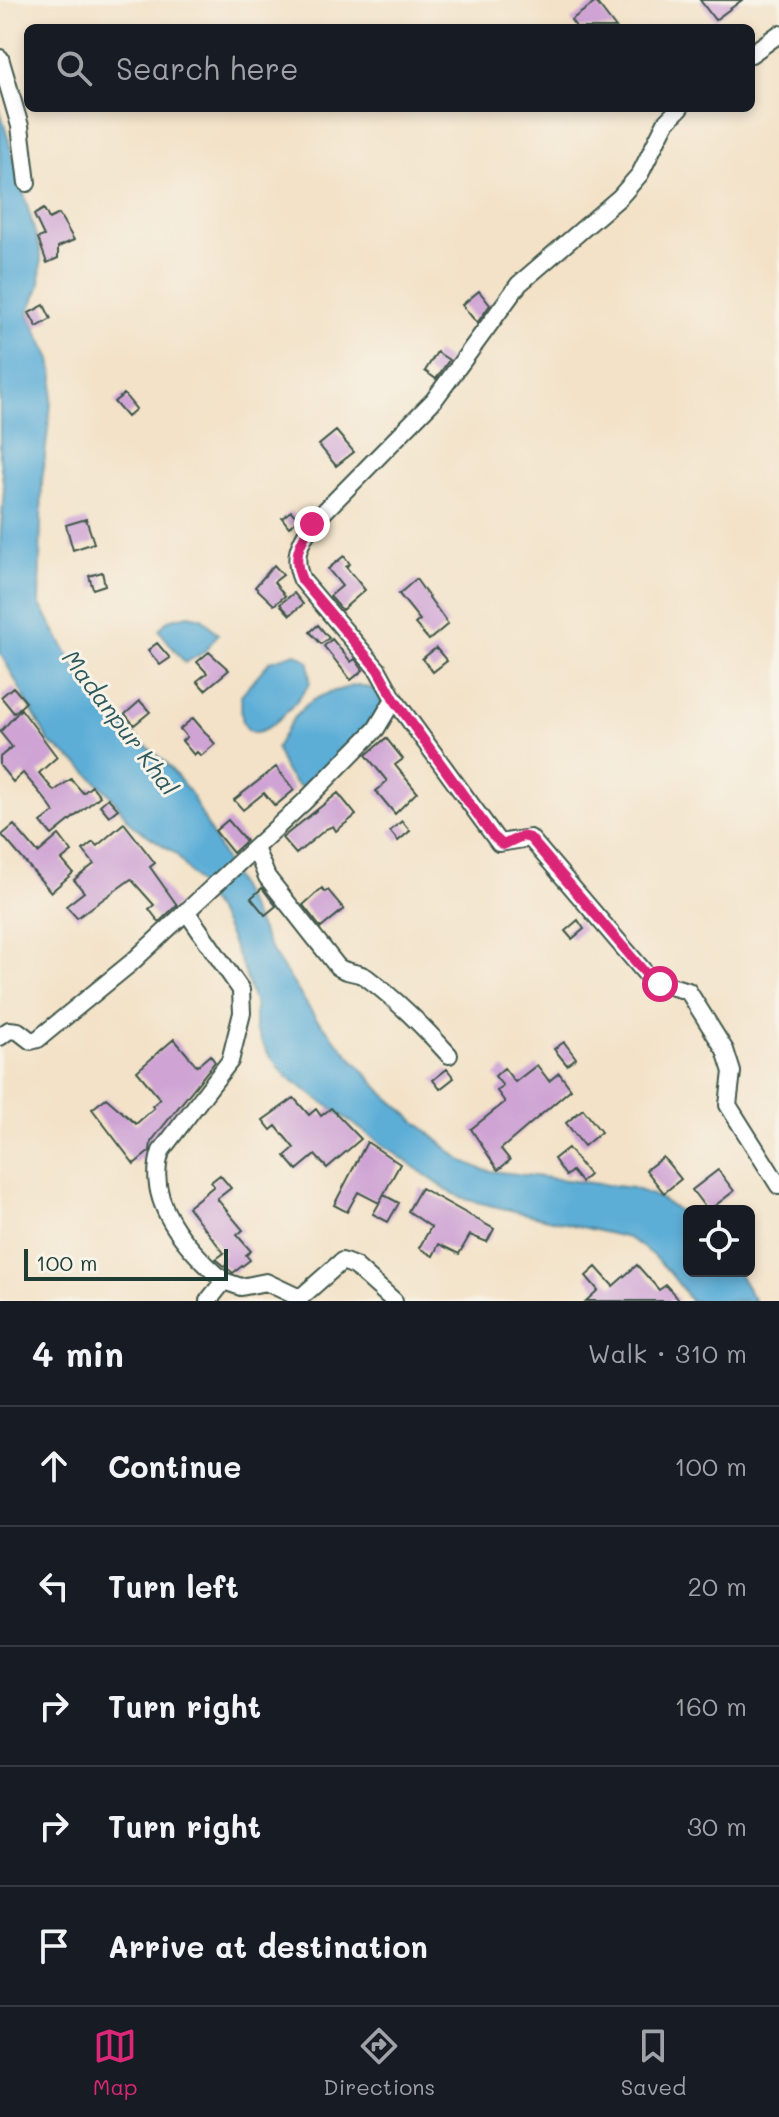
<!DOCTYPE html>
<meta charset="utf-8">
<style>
:root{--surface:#171b24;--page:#20242c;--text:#f1f3f6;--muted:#9ea1a6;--line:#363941;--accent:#db2777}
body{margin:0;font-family:Mali,sans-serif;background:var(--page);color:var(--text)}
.controls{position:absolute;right:24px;bottom:24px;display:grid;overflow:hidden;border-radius:12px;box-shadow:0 4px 12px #0003}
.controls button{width:72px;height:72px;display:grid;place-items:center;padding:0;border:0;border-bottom:2px solid var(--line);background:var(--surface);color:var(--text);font:40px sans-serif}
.scale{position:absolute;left:24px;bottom:20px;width:204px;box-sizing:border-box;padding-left:8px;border:4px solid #1f3d34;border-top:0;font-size:22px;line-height:28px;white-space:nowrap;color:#1f3d34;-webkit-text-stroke:6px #f7f3e8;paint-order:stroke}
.stop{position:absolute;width:24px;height:24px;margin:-18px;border:6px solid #db2777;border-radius:50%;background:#fff}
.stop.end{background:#db2777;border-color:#fff;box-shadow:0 2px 8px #0008}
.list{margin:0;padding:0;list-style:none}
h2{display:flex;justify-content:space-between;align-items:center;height:104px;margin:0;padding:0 32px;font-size:34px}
h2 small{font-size:26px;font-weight:400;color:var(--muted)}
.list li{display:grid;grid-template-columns:52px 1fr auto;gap:24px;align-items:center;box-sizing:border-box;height:120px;padding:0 32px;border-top:2px solid var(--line)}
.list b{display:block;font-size:30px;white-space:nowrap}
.list em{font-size:26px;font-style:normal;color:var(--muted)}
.icon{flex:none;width:44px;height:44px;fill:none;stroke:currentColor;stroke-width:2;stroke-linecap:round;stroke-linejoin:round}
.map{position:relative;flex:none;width:779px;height:1301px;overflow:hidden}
.search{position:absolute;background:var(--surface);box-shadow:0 4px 12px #0003;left:24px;right:24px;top:24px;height:88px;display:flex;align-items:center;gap:20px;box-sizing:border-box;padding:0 28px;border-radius:12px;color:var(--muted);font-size:30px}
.sheet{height:704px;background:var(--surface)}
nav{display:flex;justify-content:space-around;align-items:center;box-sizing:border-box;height:112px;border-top:2px solid var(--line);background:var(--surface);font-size:22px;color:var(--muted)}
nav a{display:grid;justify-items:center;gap:4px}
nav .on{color:var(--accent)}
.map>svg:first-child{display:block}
</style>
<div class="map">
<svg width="779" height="1301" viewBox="0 0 779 1301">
<rect width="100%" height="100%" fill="#f7f3e8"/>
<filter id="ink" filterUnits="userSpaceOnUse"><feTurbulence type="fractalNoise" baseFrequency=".0125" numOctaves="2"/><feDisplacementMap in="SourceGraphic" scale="16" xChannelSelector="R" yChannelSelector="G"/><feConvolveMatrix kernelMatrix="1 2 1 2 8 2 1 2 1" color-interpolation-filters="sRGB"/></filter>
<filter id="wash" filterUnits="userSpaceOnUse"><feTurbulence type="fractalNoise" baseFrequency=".006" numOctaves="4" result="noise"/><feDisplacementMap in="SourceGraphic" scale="32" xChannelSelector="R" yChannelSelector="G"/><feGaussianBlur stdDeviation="1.8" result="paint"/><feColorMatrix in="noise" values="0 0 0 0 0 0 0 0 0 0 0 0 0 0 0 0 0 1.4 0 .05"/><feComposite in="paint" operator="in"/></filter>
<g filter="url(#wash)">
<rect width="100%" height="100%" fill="#f3e2c8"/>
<path fill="#5daed7" stroke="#3e7686" stroke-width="2" d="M 0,110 L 41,254 L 40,285 L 28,313 L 51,359 L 54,378 L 42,481 L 39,603 L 82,679 L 107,712 L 166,763 L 190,792 L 270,948 L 315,1017 L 385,1095 L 461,1160 L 483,1170 L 632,1188 L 657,1197 L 689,1217 L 689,1271 L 737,1271 L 755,1301 L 690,1301 C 675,1276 654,1253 628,1238 L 468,1200 L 448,1191 L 286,1076 L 267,1052 L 255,1029 L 255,1005 L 243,968 L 224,924 L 200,886 L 176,854 L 132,825 L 110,795 L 82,767 L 49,742 L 0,652 L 0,544 L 4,488 L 0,460 Z
M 188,615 L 202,618 L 218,634 L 204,652 L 185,663 L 159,630 L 168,620 Z
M 296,653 L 309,662 L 310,683 C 303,694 255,757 243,721 C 240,713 242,703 241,695 L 270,661 Z
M 358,685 L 377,690 L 383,698 L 381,717 L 309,789 C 289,787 282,765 276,748 C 300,703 310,696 358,685 Z"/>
<g id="blocks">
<path fill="#cfa4d4" d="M 700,0 L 742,0 L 715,20 Z
M 596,2 L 616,28 L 577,28 L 571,20 Z
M 44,209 L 49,219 L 59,214 L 74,240 L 58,247 L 58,258 L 47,263 L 38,238 L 44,236 L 34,215 Z
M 479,291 L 490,305 L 477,323 L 462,305 Z
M 44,305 L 51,319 L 37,327 L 29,313 Z
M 437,352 L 449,360 L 436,379 L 425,371 Z
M 124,394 L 136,409 L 127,417 L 114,402 Z
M 336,431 L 354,452 L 336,466 L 319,445 Z
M 291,511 L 298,519 L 289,527 L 282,518 Z
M 86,519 L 94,543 L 73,550 L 66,525 Z
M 344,556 L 350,564 L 346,567 L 365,590 L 342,610 L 330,596 L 342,586 L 328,569 Z
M 274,565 L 283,575 L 274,582 L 285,596 L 274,605 L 255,587 Z
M 102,572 L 105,585 L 93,589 L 89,576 Z
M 416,579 L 448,624 L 429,640 L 415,624 L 420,620 L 399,594 Z
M 294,593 L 303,604 L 290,615 L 280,604 Z
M 318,625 L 329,638 L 321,644 L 310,632 Z
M 332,639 L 351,662 L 355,659 L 363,670 L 351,680 L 324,646 Z
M 157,643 L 170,658 L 160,665 L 148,650 Z
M 436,648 L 447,661 L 433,672 L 422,659 Z
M 209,652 L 229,670 L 205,690 L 197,681 L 207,673 L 197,662 Z
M 13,687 L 26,702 L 14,713 L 1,697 Z
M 140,701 L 150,712 L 134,725 L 125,714 Z
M 21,709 L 57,757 L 39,773 L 54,791 L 71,779 L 83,793 L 92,786 L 100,796 L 52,835 L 41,822 L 54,812 L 45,799 L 23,773 L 13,782 L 0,766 L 0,757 L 12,747 L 0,732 Z
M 193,718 L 215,744 L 201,756 L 197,752 L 194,755 L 182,741 L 187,737 L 180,729 Z
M 386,738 L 403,759 L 395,765 L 417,792 L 395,814 L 376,791 L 387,781 L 366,755 Z
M 276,767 L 294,790 L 275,806 L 264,793 L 243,810 L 234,800 Z
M 338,793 L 356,815 L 336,831 L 333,826 L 326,829 L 296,854 L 282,838 Z
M 108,798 L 118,809 L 109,816 L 100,805 Z
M 228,820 L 246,841 L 233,853 L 215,831 Z
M 402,821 L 410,831 L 398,841 L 390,831 Z
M 124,823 L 155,863 L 150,867 L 177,905 L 159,922 L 149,909 L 154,905 L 131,879 L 77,918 L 66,906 L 84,892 L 74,880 L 94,864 L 83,850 L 93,842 L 97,846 Z
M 14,825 L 38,853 L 59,835 L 72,852 L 62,860 L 73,873 L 51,892 L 2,835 Z
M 262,888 L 276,906 L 265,915 L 251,898 Z
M 322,888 L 325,892 L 328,890 L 344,909 L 321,928 L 303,905 Z
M 578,920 L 584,929 L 572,939 L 565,931 Z
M 174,1039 L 197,1066 L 210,1055 L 215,1062 L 164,1125 L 151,1142 L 150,1151 L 134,1164 L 92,1109 L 106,1098 L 136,1124 L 154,1108 L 152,1106 L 160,1099 L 137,1071 Z
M 564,1042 L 576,1058 L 567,1065 L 554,1049 Z
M 537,1065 L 549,1081 L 559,1073 L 571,1089 L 501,1149 L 510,1160 L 498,1170 L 471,1129 L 505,1102 L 497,1091 L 503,1086 L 495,1076 L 504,1068 L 515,1082 Z
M 447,1069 L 454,1078 L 440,1089 L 433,1080 Z
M 294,1098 L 309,1115 L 316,1109 L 321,1116 L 331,1108 L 361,1139 L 327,1168 L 315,1155 L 297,1170 L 285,1156 L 294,1148 L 276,1126 L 271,1130 L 263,1120 Z
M 583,1109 L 601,1132 L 584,1146 L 566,1123 Z
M 367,1142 L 400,1164 L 379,1203 L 358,1192 L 347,1212 L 334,1205 Z
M 568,1148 L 589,1175 L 581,1182 L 572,1171 L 566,1176 L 554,1159 Z
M 663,1157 L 681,1179 L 664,1193 L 646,1170 Z
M 718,1170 L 734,1191 L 708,1211 L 692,1190 Z
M 220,1175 L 231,1188 L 217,1199 L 243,1230 L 237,1235 L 251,1251 L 246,1255 L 250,1260 L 233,1273 L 216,1259 L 224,1253 L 188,1207 L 214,1186 L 211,1182 Z
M 421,1188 L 494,1229 L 487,1242 L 470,1235 L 459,1254 L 439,1244 L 433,1256 L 419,1248 L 431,1227 L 408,1211 Z
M 384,1195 L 399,1203 L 388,1222 L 373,1214 Z
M 637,1265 L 659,1290 L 666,1285 L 680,1301 L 586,1301 L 598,1290 L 586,1276 L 596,1267 L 613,1286 Z"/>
</g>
</g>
<g filter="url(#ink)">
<use href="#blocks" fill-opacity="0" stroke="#3f564a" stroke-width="2"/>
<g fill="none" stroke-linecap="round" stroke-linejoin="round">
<defs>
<path id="street" d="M 751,54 L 779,34
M 0,58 L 20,126 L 27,183
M 394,699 L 378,670 L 302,580 C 292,557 299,544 312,524 L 434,400 L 519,284 L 620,197 L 640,174 L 666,122 L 680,108
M 255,848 L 267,877 L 337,966 C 346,974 357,971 366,977 C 397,1000 424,1027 449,1055
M 186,911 L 241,990 L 242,1013 L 230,1061 L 161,1151 C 144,1202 187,1249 224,1281
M 0,1037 L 9,1030 L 18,1031 L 31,1041 L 38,1039 L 131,963 L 304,802 L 376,729 L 394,699 L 499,843 L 530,838 L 652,981 L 688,991 L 725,1050 L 732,1072 L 728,1105 L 779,1186
M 208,1301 L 224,1281 L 241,1287 L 266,1282 L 300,1298 L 342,1261 L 355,1266 L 394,1301"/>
</defs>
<use href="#street" stroke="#3f564a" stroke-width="20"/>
<use href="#street" stroke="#fff" stroke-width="16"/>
</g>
</g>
<g fill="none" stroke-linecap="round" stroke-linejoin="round" filter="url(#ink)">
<path stroke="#db2777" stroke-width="10" d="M 312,524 C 299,544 292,557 302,580 L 378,670 L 394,699 L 493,836 L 503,845 L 522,836 L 530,838 L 652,981 L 660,984"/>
</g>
<g text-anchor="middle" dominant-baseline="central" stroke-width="6" stroke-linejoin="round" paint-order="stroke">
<g font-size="24" font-style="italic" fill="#2e595d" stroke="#f7f3e8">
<text transform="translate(121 722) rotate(53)">Madanpur Khal</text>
</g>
</g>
</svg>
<div class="controls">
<button><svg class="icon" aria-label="locate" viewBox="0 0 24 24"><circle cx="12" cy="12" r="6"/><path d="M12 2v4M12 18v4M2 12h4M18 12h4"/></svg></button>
</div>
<div class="scale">100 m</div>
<div class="stop" style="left:660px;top:984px"></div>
<div class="stop end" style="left:312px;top:524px"></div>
<div class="search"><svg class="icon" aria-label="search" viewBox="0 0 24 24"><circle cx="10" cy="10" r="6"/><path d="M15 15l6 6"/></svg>Search here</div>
</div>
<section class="sheet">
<h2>4 min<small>Walk · 310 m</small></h2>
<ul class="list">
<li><svg class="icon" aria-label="ahead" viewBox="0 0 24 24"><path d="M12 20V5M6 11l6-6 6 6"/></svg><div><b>Continue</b></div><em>100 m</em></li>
<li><svg class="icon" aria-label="left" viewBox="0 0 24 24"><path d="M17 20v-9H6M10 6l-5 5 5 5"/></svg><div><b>Turn left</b></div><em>20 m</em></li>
<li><svg class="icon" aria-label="right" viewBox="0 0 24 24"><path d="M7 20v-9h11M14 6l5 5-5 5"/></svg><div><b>Turn right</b></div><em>160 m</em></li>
<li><svg class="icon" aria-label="right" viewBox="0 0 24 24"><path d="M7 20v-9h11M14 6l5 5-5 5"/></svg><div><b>Turn right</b></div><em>30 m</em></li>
<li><svg class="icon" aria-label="arrive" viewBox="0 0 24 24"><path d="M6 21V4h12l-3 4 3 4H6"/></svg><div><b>Arrive at destination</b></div></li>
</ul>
</section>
<nav>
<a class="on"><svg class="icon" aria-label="map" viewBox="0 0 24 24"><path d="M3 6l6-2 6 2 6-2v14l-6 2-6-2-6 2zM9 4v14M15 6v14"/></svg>Map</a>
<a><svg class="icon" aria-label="directions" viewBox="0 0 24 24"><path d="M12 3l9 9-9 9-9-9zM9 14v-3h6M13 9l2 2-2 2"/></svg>Directions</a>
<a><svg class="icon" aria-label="saved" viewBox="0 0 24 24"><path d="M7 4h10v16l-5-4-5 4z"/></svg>Saved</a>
</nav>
